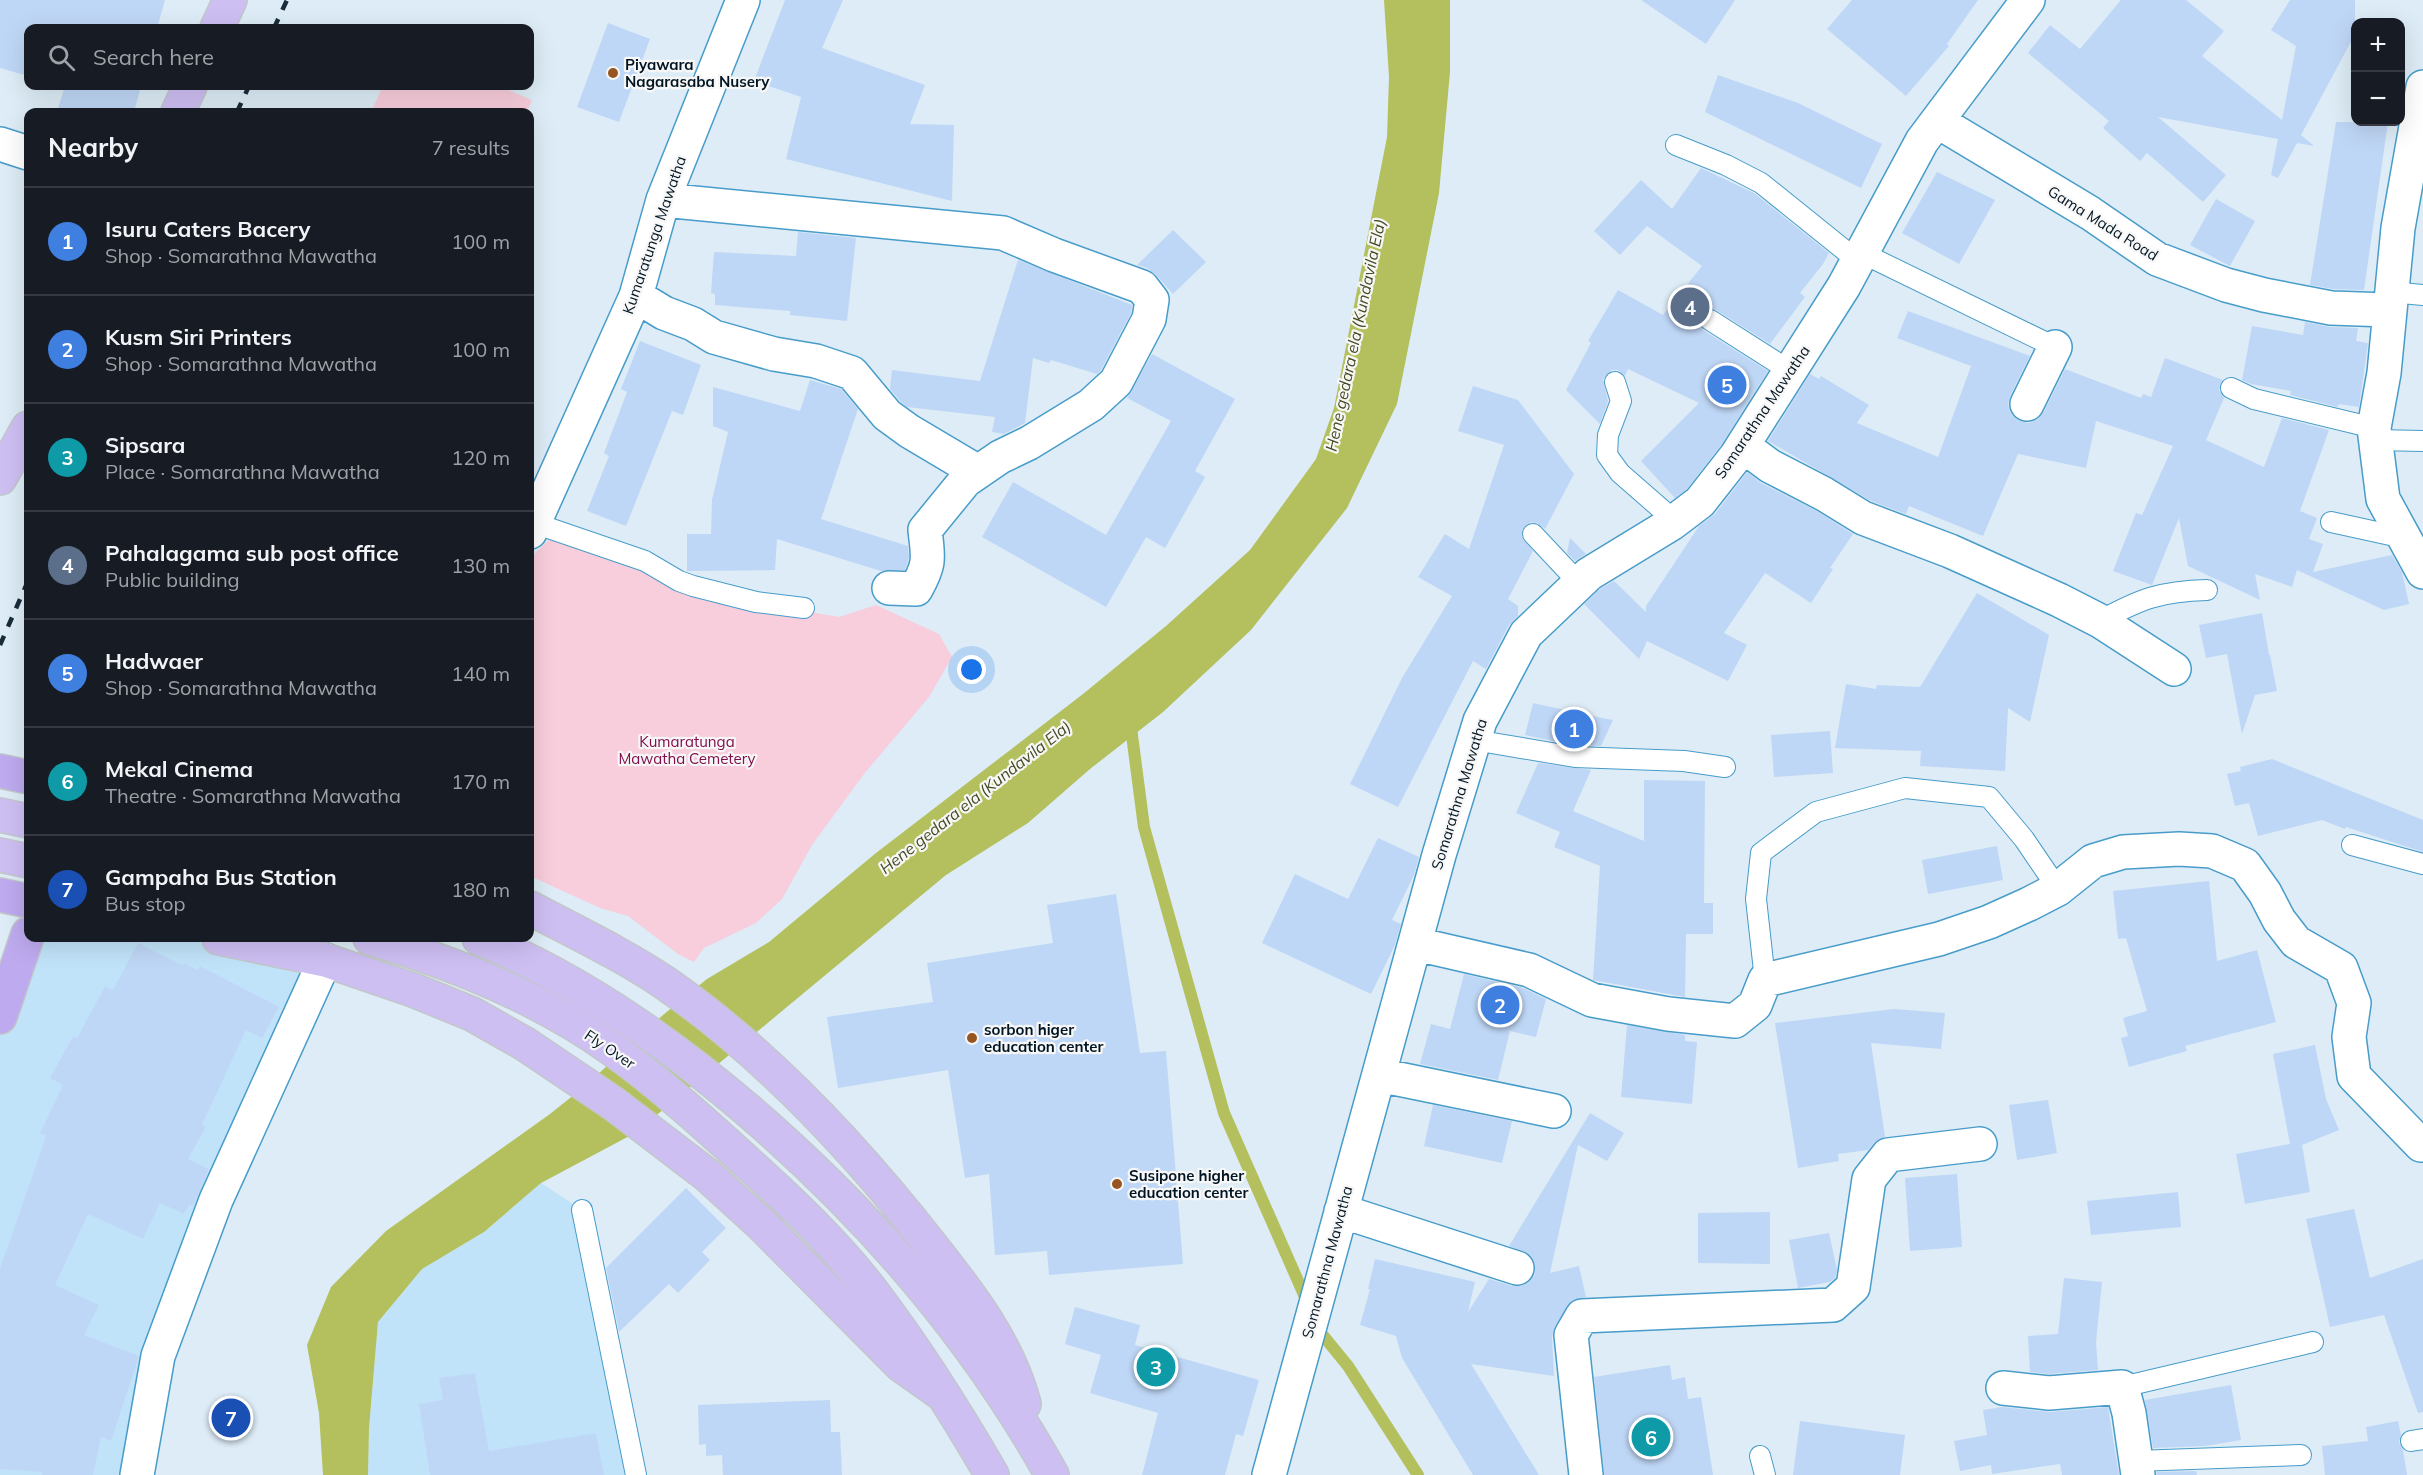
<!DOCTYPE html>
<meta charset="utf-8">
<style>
:root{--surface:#171b24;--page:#242831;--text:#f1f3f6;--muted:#9ea1a6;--line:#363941;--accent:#0b8043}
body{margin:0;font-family:Mulish,sans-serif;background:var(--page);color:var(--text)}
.controls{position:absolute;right:18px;top:18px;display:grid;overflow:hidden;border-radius:12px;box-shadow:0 6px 24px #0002}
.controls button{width:54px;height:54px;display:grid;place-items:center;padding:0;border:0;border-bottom:2px solid var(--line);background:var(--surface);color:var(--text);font:30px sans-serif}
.you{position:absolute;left:972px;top:670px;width:21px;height:21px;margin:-15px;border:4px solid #fff;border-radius:50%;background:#1a73e8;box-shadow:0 0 0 9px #1a73e833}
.badge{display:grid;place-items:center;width:39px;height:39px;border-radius:50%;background:var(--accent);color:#fff;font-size:20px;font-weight:700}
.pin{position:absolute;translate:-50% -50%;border:3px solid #fff;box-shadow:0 2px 6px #0006}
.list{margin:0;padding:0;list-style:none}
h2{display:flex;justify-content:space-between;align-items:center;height:78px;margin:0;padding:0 24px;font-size:26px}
h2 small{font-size:20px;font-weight:400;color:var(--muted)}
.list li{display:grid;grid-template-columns:39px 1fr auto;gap:18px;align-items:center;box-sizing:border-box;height:108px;padding:0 24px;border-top:2px solid var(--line)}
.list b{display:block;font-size:22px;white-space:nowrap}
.list p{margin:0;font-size:20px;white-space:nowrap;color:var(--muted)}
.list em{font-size:20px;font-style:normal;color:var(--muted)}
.icon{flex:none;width:33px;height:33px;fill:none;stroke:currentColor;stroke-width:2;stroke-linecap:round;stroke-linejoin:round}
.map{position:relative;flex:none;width:2423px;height:1475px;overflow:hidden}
.search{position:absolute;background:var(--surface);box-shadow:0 6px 24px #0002;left:24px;top:24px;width:510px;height:66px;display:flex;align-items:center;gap:15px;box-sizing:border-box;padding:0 21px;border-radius:12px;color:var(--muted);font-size:22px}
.panel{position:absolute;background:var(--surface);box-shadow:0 6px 24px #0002;left:24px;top:108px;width:510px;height:834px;border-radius:12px}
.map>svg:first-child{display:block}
</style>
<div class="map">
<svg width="2423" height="1475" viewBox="0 0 2423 1475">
<rect width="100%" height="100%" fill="#ddecf6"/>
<path fill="#c1e3f9" d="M 28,938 L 219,938 L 325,960 L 234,1161 L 137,1475 L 0,1475 L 0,1017 Z
M 541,1183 L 582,1210 L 636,1475 L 368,1475 L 369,1428 L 378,1322 L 422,1269 L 484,1232 Z"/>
<path fill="#f8cddc" d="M 383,86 L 498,86 L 532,100 L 527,112 L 371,112 Z
M 550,539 L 621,562 L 781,607 L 839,617 L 876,605 L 939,634 L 952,657 L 929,697 L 864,774 L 812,845 L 782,899 L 756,923 L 704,948 L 694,962 L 678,954 L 628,916 L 600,908 L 530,876 L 530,565 L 535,553 Z"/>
<path fill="#b3c05d" d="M 1384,0 L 1450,0 L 1450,72 L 1439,193 L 1397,404 L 1347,508 L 1251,630 L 1163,712 L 1090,769 L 1028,823 L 946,875 L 635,1133 L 541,1183 L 484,1232 L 422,1269 L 378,1322 L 369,1428 L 368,1475 L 323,1475 L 319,1413 L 307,1345 L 331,1287 L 386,1231 L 550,1114 L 585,1086 L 663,1015 L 707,979 L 769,942 L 876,853 L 1083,694 L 1166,626 L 1250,550 L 1316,459 L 1334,408 L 1387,137 L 1389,77 Z"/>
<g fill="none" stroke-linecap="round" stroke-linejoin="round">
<path stroke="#b3c05d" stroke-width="12" d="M 1130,720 L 1144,827 L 1224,1113 L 1309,1306
M 1317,1324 L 1321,1333 L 1348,1366 L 1418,1475"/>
</g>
<path fill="#bfd7f6" d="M 0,0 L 165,0 L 157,28 L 28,28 L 28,76 L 0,68 Z
M 785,0 L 843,0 L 822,48 L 925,85 L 910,124 L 954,125 L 952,201 L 786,159 L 801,97 L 754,81 Z
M 1641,0 L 1735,0 L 1706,44 Z
M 1852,0 L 1978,0 L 1947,44 L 1949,46 L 1906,96 L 1827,29 Z
M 2121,0 L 2186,0 L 2224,31 L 2202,56 L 2282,120 L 2296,46 L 2271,30 L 2290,0 L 2355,0 L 2355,34 L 2301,135 L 2314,146 L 2297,143 L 2278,178 L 2271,175 L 2278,139 L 2158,117 L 2226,175 L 2203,202 L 2147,153 L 2140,161 L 2103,128 L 2109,121 L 2028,53 L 2050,25 L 2080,49 Z
M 608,23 L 650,39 L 619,122 L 577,107 Z
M 1718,75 L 1798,103 L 1882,144 L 1861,188 L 1705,112 Z
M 65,86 L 141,86 L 134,112 L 57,112 Z
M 2336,122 L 2388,122 L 2364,290 L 2333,289 L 2310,285 Z
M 1701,168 L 1754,193 L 1829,253 L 1823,264 L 1800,293 L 1805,297 L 1770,344 L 1781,351 L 1716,310 L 1705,309 L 1700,314 L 1698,320 L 1703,330 L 1768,371 L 1721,445 L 1687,489 L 1675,498 L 1641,461 L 1699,403 L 1628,369 L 1625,376 L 1618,370 L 1612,370 L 1603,379 L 1608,401 L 1600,424 L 1566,390 L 1591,343 L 1588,341 L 1618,290 L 1663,315 L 1702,266 L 1647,226 L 1620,255 L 1594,231 L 1641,180 L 1672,209 Z
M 1937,172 L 1995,200 L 1959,264 L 1902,233 Z
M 2216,199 L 2255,221 L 2230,266 L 2190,245 Z
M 1173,230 L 1206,262 L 1173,294 L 1156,275 L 1147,268 L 1137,265 Z
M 798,232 L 856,238 L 847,321 L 790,315 L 790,311 L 715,305 L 715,294 L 711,293 L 714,252 L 796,256 Z
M 1018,260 L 1132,305 L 1131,313 L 1101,370 L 1097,374 L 1051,360 L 1049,363 L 1033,358 L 1025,423 L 1004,434 L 992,432 L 995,417 L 907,407 L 900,401 L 890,389 L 892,370 L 980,381 Z
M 1908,311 L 2030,356 L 2010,396 L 2008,405 L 2012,415 L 2019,421 L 2029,423 L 2038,419 L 2044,412 L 2065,369 L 2141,398 L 2143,394 L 2151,397 L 2165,358 L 2223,380 L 2219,390 L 2224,398 L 2206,440 L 2264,467 L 2282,418 L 2329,430 L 2300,511 L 2317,518 L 2309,539 L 2323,544 L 2313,572 L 2392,555 L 2402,572 L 2409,604 L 2384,610 L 2297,570 L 2292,587 L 2255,574 L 2260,600 L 2188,566 L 2179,518 L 2152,585 L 2113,571 L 2136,513 L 2142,515 L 2173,446 L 2096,421 L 2086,468 L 2018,454 L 1983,536 L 1909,506 L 1906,514 L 1871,501 L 1768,441 L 1810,374 L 1819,379 L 1821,376 L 1869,405 L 1857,423 L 1938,457 L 1971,366 L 1897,338 Z
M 2305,322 L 2330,327 L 2358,328 L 2356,341 L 2368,343 L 2359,407 L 2339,404 L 2337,407 L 2290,395 L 2291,391 L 2251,384 L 2242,380 L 2252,326 L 2303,335 Z
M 640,341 L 701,365 L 683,415 L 672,411 L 626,526 L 587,511 L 609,456 L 604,453 L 627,392 L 621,389 Z
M 1152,354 L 1235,399 L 1195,471 L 1205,477 L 1165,548 L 1146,537 L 1106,607 L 982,537 L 1013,482 L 1106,535 L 1171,421 L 1127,398 Z
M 810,380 L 841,389 L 858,409 L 821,519 L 908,546 L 909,558 L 905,570 L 881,571 L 777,539 L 775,570 L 687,571 L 687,534 L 711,534 L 712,500 L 728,432 L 713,426 L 713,387 L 800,411 Z
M 1473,386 L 1518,400 L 1574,474 L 1545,529 L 1537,523 L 1531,522 L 1522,530 L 1522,537 L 1533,551 L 1508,599 L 1518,606 L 1518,616 L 1509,625 L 1486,669 L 1473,661 L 1398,807 L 1350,784 L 1402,678 L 1452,596 L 1418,577 L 1445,534 L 1469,549 L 1504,445 L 1458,431 Z
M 1747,472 L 1761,483 L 1815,510 L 1853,534 L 1830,568 L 1833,569 L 1811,603 L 1765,573 L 1724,633 L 1747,645 L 1728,681 L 1647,641 L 1639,659 L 1584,604 L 1600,589 L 1614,581 L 1646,612 L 1646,606 L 1699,526 L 1715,514 Z
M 1570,538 L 1586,554 L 1575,561 L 1567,553 Z
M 1977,593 L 2049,635 L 2030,722 L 2008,708 L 2005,771 L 1920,766 L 1921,751 L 1835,748 L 1846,684 L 1876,689 L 1877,685 L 1920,687 Z
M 2262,613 L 2269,655 L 2270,655 L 2277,691 L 2255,695 L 2242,734 L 2227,654 L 2206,658 L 2199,625 Z
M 1533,703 L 1592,716 L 1613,720 L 1601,746 L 1576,745 L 1548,740 L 1525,735 Z
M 1830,731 L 1833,773 L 1774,777 L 1771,735 Z
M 2272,759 L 2423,820 L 2423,852 L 2346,827 L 2345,829 L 2322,820 L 2258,836 L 2249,803 L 2235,806 L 2227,774 L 2241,771 L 2240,767 Z
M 1538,763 L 1591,770 L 1573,811 L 1644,841 L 1644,780 L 1705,781 L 1704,903 L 1713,903 L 1713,934 L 1686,934 L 1685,997 L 1593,980 L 1600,866 L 1554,847 L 1560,832 L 1516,813 Z
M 1378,838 L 1419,857 L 1414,875 L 1392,920 L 1401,924 L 1395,945 L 1371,994 L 1262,943 L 1295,874 L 1348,899 Z
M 1997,846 L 2003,880 L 1928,894 L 1922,860 Z
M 2209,881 L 2217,961 L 2257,950 L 2276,1022 L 2185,1046 L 2187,1051 L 2129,1067 L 2121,1038 L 2128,1036 L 2123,1018 L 2147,1011 L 2126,938 L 2118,939 L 2113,891 Z
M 1116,894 L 1140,1053 L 1166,1051 L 1183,1264 L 1049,1275 L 1047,1251 L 995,1255 L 989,1174 L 965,1178 L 948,1070 L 838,1088 L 827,1017 L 933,1002 L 927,963 L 1053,943 L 1047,905 Z
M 138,943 L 183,966 L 184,963 L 198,970 L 200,966 L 279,1007 L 262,1038 L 246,1030 L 202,1125 L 206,1127 L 188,1159 L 209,1169 L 193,1207 L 189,1205 L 184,1214 L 160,1203 L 143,1239 L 88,1214 L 55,1285 L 99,1305 L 84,1335 L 139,1356 L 111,1441 L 101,1437 L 93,1475 L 42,1475 L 42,1472 L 0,1469 L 0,1269 L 46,1136 L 40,1133 L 63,1085 L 50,1078 L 73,1036 L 77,1038 L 105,986 L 113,990 Z
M 1464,974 L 1523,988 L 1546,999 L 1536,1037 L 1510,1031 L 1498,1080 L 1420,1064 L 1431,1024 L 1450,1029 Z
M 1894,1009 L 1945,1013 L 1941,1049 L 1871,1043 L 1885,1137 L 1874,1143 L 1868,1150 L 1838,1154 L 1839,1161 L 1798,1168 L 1775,1023 Z
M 1627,1025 L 1685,1035 L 1685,1041 L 1697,1042 L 1692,1104 L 1621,1097 Z
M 2315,1045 L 2326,1099 L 2339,1130 L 2302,1145 L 2310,1192 L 2245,1204 L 2236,1154 L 2290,1144 L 2273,1054 Z
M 2048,1100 L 2057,1153 L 2017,1160 L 2009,1105 Z
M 1433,1105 L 1512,1121 L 1502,1163 L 1424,1146 Z
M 1590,1113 L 1624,1133 L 1607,1161 L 1578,1145 L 1550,1273 L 1579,1266 L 1586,1297 L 1572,1300 L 1555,1326 L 1552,1337 L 1554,1376 L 1471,1364 L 1539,1475 L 1473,1475 L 1402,1358 L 1396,1336 L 1360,1325 L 1370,1289 L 1368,1289 L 1375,1259 L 1475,1282 L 1468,1312 L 1489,1279 L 1512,1286 L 1521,1286 L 1529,1282 L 1535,1273 L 1535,1264 L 1531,1256 L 1509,1246 Z
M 1957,1174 L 1962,1247 L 1910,1251 L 1905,1178 Z
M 686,1188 L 726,1228 L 702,1252 L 710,1260 L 678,1293 L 669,1284 L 619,1332 L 606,1268 Z
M 2178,1192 L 2181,1227 L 2091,1235 L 2087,1201 Z
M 2354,1209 L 2370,1278 L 2423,1259 L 2423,1412 L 2418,1413 L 2384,1315 L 2330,1327 L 2306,1219 Z
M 1770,1212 L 1770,1264 L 1698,1263 L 1698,1213 Z
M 1829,1233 L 1837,1270 L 1835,1278 L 1830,1282 L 1798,1288 L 1789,1240 Z
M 2064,1278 L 2102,1282 L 2096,1342 L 2098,1370 L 2049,1374 L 2030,1372 L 2028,1336 L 2058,1334 Z
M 1075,1307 L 1140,1325 L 1135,1345 L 1259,1380 L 1243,1436 L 1236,1434 L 1225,1475 L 1142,1475 L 1158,1413 L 1090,1393 L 1101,1355 L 1065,1344 Z
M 1670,1365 L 1672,1380 L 1685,1377 L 1688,1399 L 1701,1397 L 1713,1475 L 1604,1475 L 1594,1377 Z
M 475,1373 L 489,1451 L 596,1433 L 604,1475 L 430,1475 L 419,1404 L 443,1400 L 439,1378 Z
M 2231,1385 L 2241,1440 L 2205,1446 L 2153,1448 L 2145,1400 Z
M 830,1400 L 831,1432 L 840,1432 L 842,1475 L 723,1475 L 722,1455 L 706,1456 L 706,1444 L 699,1445 L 698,1405 Z
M 2002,1407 L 2050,1412 L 2108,1407 L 2119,1475 L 2062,1475 L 2060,1464 L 1992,1474 L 1991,1465 L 1960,1471 L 1954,1441 L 1987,1435 L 1983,1410 Z
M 1800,1421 L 1905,1435 L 1900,1475 L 1793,1475 Z
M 2398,1421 L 2401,1435 L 2399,1442 L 2403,1450 L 2407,1475 L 2325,1475 L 2322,1446 L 2368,1441 L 2366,1427 Z
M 2196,1471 L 2197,1475 L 2156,1475 L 2157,1472 Z"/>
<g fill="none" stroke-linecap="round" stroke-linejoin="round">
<defs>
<path id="service" d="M 1676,145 L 1726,165 L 1761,183 L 1858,261
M 1862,253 L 2055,347
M 2391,292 L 2423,295
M 1710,320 L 1790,371
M 1615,382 L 1621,401 L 1608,435 L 1607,455 L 1620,473 L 1675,521
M 2231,388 L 2254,399 L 2374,428
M 2375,440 L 2423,441
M 2331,522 L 2404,538
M 534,523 L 645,561 L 679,581 L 693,586 L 756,602 L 804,608
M 1533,534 L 1579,583
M 2100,621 C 2140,599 2161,591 2207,590
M 1474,740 L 1575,757 L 1684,761 L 1725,767
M 2352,845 L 2423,864
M 1765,980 L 1756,899 L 1761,853 L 1816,812 L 1905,788 L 1989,797 L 2024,839 L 2058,889
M 582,1210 L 636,1475
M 2122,1387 L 2313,1342
M 2411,1441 L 2423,1439
M 1760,1456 L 1765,1475
M 2136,1461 L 2301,1455"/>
<path id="minor" d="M 2423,87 L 2398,228 L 2384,373 L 2374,428 L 2383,499 L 2423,572
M 1937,121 L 2090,213 L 2157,259 L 2226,285 L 2264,295 L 2331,308 L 2388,310
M 663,200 L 1003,233 L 1054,255 L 1142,287 L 1152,300 L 1149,319 L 1116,382 L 1091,405 L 1029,443 L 1000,457 L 965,481 L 925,530 C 928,558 931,562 916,589 L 889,588
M 636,296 L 664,313 L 693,324 L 714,337 L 774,354 L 816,361 L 852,373 L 887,415 L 909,431 L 978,472
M 2027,404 L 2055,347
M 1743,446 L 1770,466 L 1824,494 L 1863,518 L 1950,551 L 2059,600 L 2100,621 L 2174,669
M 530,532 L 636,296 L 663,200 L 743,0
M 1416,944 L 1529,970 L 1592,1000 L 1668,1014 L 1735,1021 L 1755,1005 L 1765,980 L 1939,939 L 1989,922 L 2029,904 L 2058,889 L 2093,861 L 2123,852 L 2179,849 L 2212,851 L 2245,865 L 2265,893 L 2279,920 L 2296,942 L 2341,968 L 2354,1003 L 2349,1037 L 2354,1076 L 2421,1145
M 1379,1075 L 1554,1111
M 1341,1211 L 1517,1268
M 2003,1388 L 2049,1393 L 2122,1387 L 2129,1413 L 2138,1475
M 137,1475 L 158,1356 L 216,1200 L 325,960
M 1269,1475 L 1439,855 L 1480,721 L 1526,634 L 1589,574 L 1671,524 L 1700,502 L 1736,456 L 1844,286 L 1922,141 L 2028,0
M 1586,1475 L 1571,1335 L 1582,1316 L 1833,1305 L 1853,1287 L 1869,1179 L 1888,1155 L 1980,1144"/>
<path id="tertiary" d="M 0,144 L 28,153"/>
<path id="primary" d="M 217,28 L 230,0
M 178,112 L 190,86
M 0,478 L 28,428
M 0,815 L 28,821
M 0,855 L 28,861
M 530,908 C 575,932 622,954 665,983 C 765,1052 858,1152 933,1248 C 971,1296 1008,1344 1024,1404
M 219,938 L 325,960 L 413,990 L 472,1014 L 525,1044 L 614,1104 L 707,1175 L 762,1225 L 901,1365 L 942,1394
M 370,938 C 454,963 540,997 612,1049 C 661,1084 706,1125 751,1166 C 793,1204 835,1244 870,1289 C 915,1348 955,1411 992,1475
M 479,938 C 585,982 680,1050 766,1126 C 880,1227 978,1342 1052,1475"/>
<path id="trunk" d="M 0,771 L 28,777
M 0,895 L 28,901
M 0,1017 L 28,934"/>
</defs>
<use href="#service" stroke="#479cca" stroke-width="22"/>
<use href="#minor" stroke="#479cca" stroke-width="36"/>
<use href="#tertiary" stroke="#479cca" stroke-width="36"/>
<use href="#primary" stroke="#c2c7ca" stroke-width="36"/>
<use href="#trunk" stroke="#c2c7ca" stroke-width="36"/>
<use href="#service" stroke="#fff" stroke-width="20"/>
<use href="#minor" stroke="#fff" stroke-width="33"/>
<use href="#tertiary" stroke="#fff" stroke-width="33"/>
<use href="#primary" stroke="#cebff3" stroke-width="33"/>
<use href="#trunk" stroke="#beaaef" stroke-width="33"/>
<path stroke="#182c3a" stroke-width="4.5" stroke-dasharray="10 10" stroke-linecap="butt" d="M 274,28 L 287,0
M 237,112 L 249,86
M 0,645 L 28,581"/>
</g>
<g fill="#955420" stroke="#f7f7f7" stroke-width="2">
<circle cx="613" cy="73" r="6"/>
<circle cx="972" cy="1038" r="6"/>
<circle cx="1117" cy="1184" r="6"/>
</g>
<g text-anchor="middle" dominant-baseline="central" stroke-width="4.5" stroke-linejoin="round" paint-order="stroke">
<g font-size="15" font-weight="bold" fill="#001523" stroke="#f7f7f7" text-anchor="start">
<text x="625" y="64">Piyawara<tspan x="625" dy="17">Nagarasaba Nusery</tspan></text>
<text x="984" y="1029">sorbon higer<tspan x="984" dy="17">education center</tspan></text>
<text x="1129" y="1175">Susipone higher<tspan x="1129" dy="17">education center</tspan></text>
</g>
<g font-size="15" fill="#001523" stroke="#f7f7f7">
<text transform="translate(2103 223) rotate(32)">Gama Mada Road</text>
<text transform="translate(654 235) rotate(-71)">Kumaratunga Mawatha</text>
<text transform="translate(1762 412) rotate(-56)">Somarathna Mawatha</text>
<text transform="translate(1459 794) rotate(-73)">Somarathna Mawatha</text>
<text transform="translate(610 1049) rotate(34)">Fly Over</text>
<text transform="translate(1327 1262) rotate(-75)">Somarathna Mawatha</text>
</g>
<g font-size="15" fill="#830f4d" stroke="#f7f7f7">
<text x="687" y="741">Kumaratunga<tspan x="687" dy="17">Mawatha Cemetery</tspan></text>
</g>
<g font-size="16" font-style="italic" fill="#444a20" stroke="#f7f7f7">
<text transform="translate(1355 335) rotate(-78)">Hene gedara ela (Kundavila Ela)</text>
<text transform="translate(975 797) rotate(-38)">Hene gedara ela (Kundavila Ela)</text>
</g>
</g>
</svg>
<div class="controls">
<button>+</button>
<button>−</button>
</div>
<div class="you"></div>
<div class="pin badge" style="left:1574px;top:729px;background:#3f7fe0">1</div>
<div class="pin badge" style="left:1500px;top:1005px;background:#3f7fe0">2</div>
<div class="pin badge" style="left:1156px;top:1367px;background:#0f9aa8">3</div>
<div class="pin badge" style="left:1690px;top:307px;background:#5c6f8a">4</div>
<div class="pin badge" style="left:1727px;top:385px;background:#3f7fe0">5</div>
<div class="pin badge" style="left:1651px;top:1437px;background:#0f9aa8">6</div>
<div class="pin badge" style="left:231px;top:1418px;background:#1a4fb4">7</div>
<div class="search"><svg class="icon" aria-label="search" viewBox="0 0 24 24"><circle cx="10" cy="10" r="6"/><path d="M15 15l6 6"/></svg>Search here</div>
<section class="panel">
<h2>Nearby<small>7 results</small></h2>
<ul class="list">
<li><span class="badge" style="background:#3f7fe0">1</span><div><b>Isuru Caters Bacery</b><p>Shop · Somarathna Mawatha</p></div><em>100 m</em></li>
<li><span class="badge" style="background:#3f7fe0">2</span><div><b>Kusm Siri Printers</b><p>Shop · Somarathna Mawatha</p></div><em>100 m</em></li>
<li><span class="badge" style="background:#0f9aa8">3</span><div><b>Sipsara</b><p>Place · Somarathna Mawatha</p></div><em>120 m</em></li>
<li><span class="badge" style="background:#5c6f8a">4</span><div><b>Pahalagama sub post office</b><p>Public building</p></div><em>130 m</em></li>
<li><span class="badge" style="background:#3f7fe0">5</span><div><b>Hadwaer</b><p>Shop · Somarathna Mawatha</p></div><em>140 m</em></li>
<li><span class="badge" style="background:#0f9aa8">6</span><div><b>Mekal Cinema</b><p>Theatre · Somarathna Mawatha</p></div><em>170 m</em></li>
<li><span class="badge" style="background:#1a4fb4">7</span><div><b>Gampaha Bus Station</b><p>Bus stop</p></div><em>180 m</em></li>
</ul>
</section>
</div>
